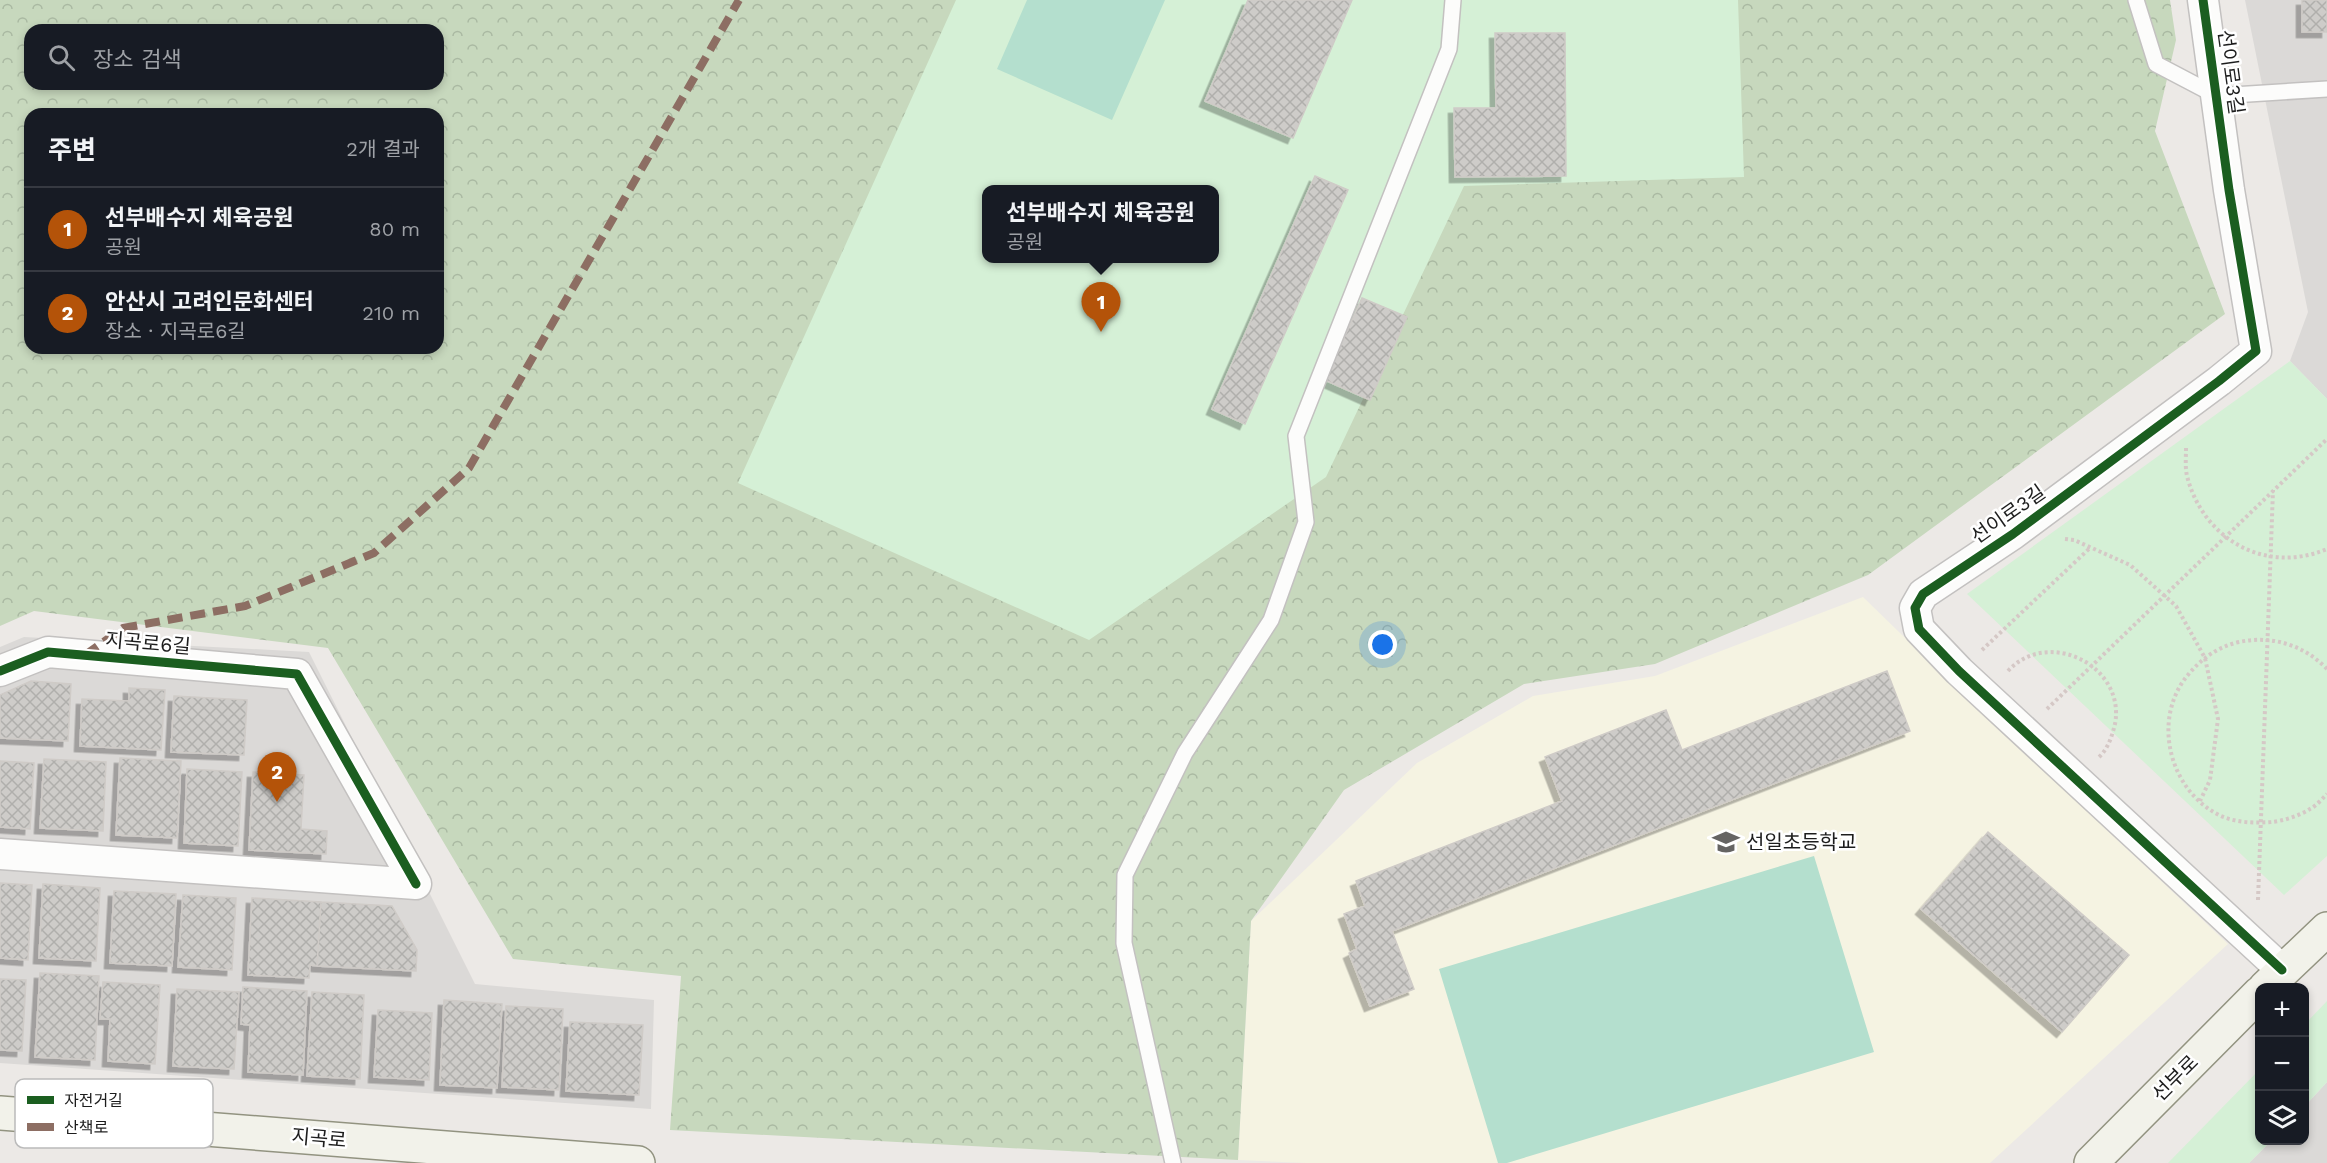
<!DOCTYPE html>
<html lang="ko">
<meta charset="utf-8">
<style>
:root{--surface:#171b24;--page:#242831;--text:#f1f3f6;--muted:#9ea1a6;--line:#363941;--accent:#b45309}
body{margin:0;font-family:"Work Sans","Noto Sans KR",sans-serif;background:var(--page);color:var(--text)}
.controls{position:absolute;right:18px;bottom:18px;display:grid;overflow:hidden;border-radius:12px;box-shadow:0 3px 9px #0003}
.controls button{width:54px;height:54px;display:grid;place-items:center;padding:0;border:0;border-bottom:2px solid var(--line);background:var(--surface);color:var(--text);font:30px sans-serif}
.you{position:absolute;left:1383px;top:645px;width:21px;height:21px;margin:-15px;border:4px solid #fff;border-radius:50%;background:#1a73e8;box-shadow:0 0 0 9px #1a73e833}
.badge{display:grid;place-items:center;width:39px;height:39px;border-radius:50%;background:var(--accent);color:#fff;font-size:20px;font-weight:700}
.pin{position:absolute;translate:-50% -50px;filter:drop-shadow(0 2px 3px #0008)}
.pin::after{content:'';position:absolute;top:32px;width:21px;height:18px;background:inherit;clip-path:polygon(0 0,100% 0,50% 100%)}
.popup{position:absolute;left:982px;top:185px;width:237px;height:78px;box-sizing:border-box;display:grid;place-content:center;border-radius:12px;background:var(--surface);filter:drop-shadow(0 2px 4px #0005);font-size:20px;white-space:nowrap;color:var(--muted)}
.popup b{font-size:22px;color:var(--text)}
.popup::after{content:'';position:absolute;left:50%;top:100%;margin-left:-12px;border:12px solid transparent;border-top-color:var(--surface)}
.list{margin:0;padding:0;list-style:none}
h2{display:flex;justify-content:space-between;align-items:center;height:78px;margin:0;padding:0 24px;font-size:26px}
h2 small{font-size:20px;font-weight:400;color:var(--muted)}
.list li{display:grid;grid-template-columns:39px 1fr auto;gap:18px;align-items:center;box-sizing:border-box;height:84px;padding:0 24px;border-top:2px solid var(--line)}
.list b{display:block;font-size:22px;white-space:nowrap}
.list p{margin:0;font-size:20px;white-space:nowrap;color:var(--muted)}
.list em{font-size:20px;font-style:normal;color:var(--muted)}
.icon{flex:none;width:33px;height:33px;fill:none;stroke:currentColor;stroke-width:2;stroke-linecap:round;stroke-linejoin:round}
.map{position:relative;flex:none;width:2327px;height:1163px;overflow:hidden}
.search{position:absolute;background:var(--surface);box-shadow:0 3px 9px #0003;left:24px;top:24px;width:420px;height:66px;display:flex;align-items:center;gap:15px;box-sizing:border-box;padding:0 21px;border-radius:18px;color:var(--muted);font-size:22px}
.panel{position:absolute;background:var(--surface);box-shadow:0 3px 9px #0003;left:24px;top:108px;width:420px;height:246px;border-radius:18px}
.map>svg:first-child{display:block}
</style>
<div class="map">
<svg width="2327" height="1163" viewBox="0 0 2327 1163">
<defs>
<pattern id="forest-crowns" width="20" height="18" patternUnits="userSpaceOnUse" patternTransform="scale(1.5)"><rect width="20" height="18" fill="#c7d8bd"/><path d="M2 6a3 3 0 1 1 6 0M12 15a3 3 0 1 1 6 0" fill="none" stroke="#aab9a2"/></pattern>
<pattern id="building-cross-hatch" width="8" height="8" patternUnits="userSpaceOnUse" patternTransform="scale(1.5)"><rect width="8" height="8" fill="#ceccc9"/><path d="M0 0l8 8M0 8l8-8" fill="none" stroke="#b0afac"/></pattern>
<filter id="shadow"><feDropShadow dx="-5.5" dy="5.5" stdDeviation="0" flood-color="#0004"/></filter>
</defs>
<rect width="100%" height="100%" fill="#ece9e6"/>
<path fill="#dbd9d7" d="M 2245,0 L 2327,0 L 2327,399 L 2290,361 L 2308,312 Z
M 24,637 L 309,652 L 475,984 L 654,1000 L 651,1109 L 0,1063 L 0,647 Z
M 2327,1082 L 2327,1163 L 2249,1163 L 2271,1141 L 2304,1140 L 2305,1106 Z"/>
<path fill="#f5f3e2" d="M 1863,597 L 1974,705 L 2228,944 L 1990,1163 L 1306,1163 L 1238,1160 L 1251,921 L 1417,763 L 1533,696 L 1655,676 Z"/>
<path fill="url(#forest-crowns)" fill-rule="evenodd" d="M 0,0 L 2170,0 L 2176,40 L 2155,131 L 2225,314 L 1868,575 L 1655,664 L 1524,684 L 1344,790 L 1251,921 L 1238,1160 L 670,1130 L 681,976 L 513,959 L 328,648 L 34,611 L 0,626 ZM 30,30 L 438,30 L 438,84 L 30,84 ZM 30,114 L 438,114 L 438,348 L 30,348 ZM 987,190 L 1215,190 L 1215,258 L 987,258 Z"/>
<path fill="#d5f0d6" fill-rule="evenodd" d="M 956,0 L 1738,0 L 1744,177 L 1464,186 L 1326,477 L 1089,640 L 738,483 ZM 987,190 L 1215,190 L 1215,258 L 987,258 Z
M 2290,361 L 2327,399 L 2327,856 L 2284,895 L 1967,594 Z
M 2327,1001 L 2327,1082 L 2305,1106 L 2305,1024 Z
M 2259,1070 L 2260,1140 L 2271,1141 L 2249,1163 L 2168,1163 Z"/>
<path fill="#b4dfce" d="M 1027,0 L 1165,0 L 1112,120 L 997,69 Z
M 1814,856 L 1874,1052 L 1507,1163 L 1498,1163 L 1439,969 Z"/>
<path fill="url(#building-cross-hatch)" stroke="#cfcbc7" stroke-width="1.5" filter="url(#shadow)" d="M 1248,0 L 1352,0 L 1293,138 L 1205,101 Z
M 2302,0 L 2327,0 L 2327,32 L 2302,32 Z
M 1495,33 L 1565,33 L 1566,176 L 1455,177 L 1454,108 L 1496,108 Z
M 1315,176 L 1348,190 L 1245,424 L 1212,409 Z
M 1362,298 L 1407,317 L 1370,400 L 1325,380 Z
M 1887,671 L 1910,731 L 1392,931 L 1414,989 L 1370,1006 L 1349,953 L 1357,949 L 1344,914 L 1365,906 L 1356,881 L 1562,801 L 1545,757 L 1666,710 L 1682,750 Z
M 31,681 L 71,684 L 68,741 L 0,738 L 0,695 Z
M 129,688 L 165,690 L 161,750 L 80,746 L 82,699 L 129,701 Z
M 174,696 L 247,700 L 244,755 L 171,752 Z
M 120,758 L 181,761 L 177,838 L 116,835 Z
M 44,759 L 106,762 L 103,831 L 40,828 Z
M 0,761 L 34,763 L 30,829 L 0,827 Z
M 187,769 L 242,772 L 238,846 L 184,843 Z
M 253,772 L 304,775 L 301,829 L 327,831 L 326,854 L 249,850 Z
M 1988,832 L 2129,955 L 2062,1032 L 1921,909 Z
M 0,883 L 32,885 L 28,960 L 0,958 Z
M 43,884 L 100,888 L 96,961 L 39,958 Z
M 114,891 L 176,894 L 172,966 L 110,963 Z
M 183,895 L 236,898 L 232,970 L 178,967 Z
M 252,898 L 321,902 L 317,966 L 310,965 L 309,978 L 248,975 Z
M 321,902 L 392,906 L 417,950 L 416,971 L 317,966 Z
M 40,973 L 99,976 L 95,1060 L 35,1057 Z
M 0,979 L 26,980 L 22,1051 L 0,1050 Z
M 103,982 L 160,985 L 155,1064 L 108,1061 L 110,1019 L 100,1019 Z
M 243,987 L 307,991 L 303,1075 L 248,1072 L 250,1025 L 241,1024 Z
M 177,989 L 239,992 L 234,1069 L 173,1066 Z
M 312,992 L 364,995 L 360,1079 L 307,1076 Z
M 444,1000 L 502,1004 L 497,1088 L 440,1085 Z
M 506,1006 L 563,1009 L 559,1090 L 502,1087 Z
M 378,1010 L 432,1013 L 429,1080 L 374,1077 Z
M 570,1022 L 643,1025 L 639,1095 L 566,1091 Z"/>
<g fill="none" stroke-linecap="round" stroke-linejoin="round">
<defs>
<path id="lane" d="M 2136,0 L 2156,64 L 2217,96 L 2327,89
M 1173,1163 L 1124,943 L 1125,875 L 1185,753 L 1271,620 L 1306,522 L 1296,436 L 1449,49 L 1453,0"/>
<path id="street" d="M 2203,0 L 2229,190 L 2256,351 L 2219,381 L 2013,534 L 1923,594 L 1915,608 L 1919,629 L 1959,671 L 2282,970
M 0,671 L 48,652 L 297,674 L 416,884
M 0,854 L 416,884"/>
<path id="secondary" d="M 2265,988 L 2327,929
M 0,1113 L 638,1163
M 2091,1163 L 2260,993"/>
</defs>
<use href="#lane" stroke="#c3c1c0" stroke-width="18"/>
<use href="#street" stroke="#c3c1c0" stroke-width="33"/>
<use href="#secondary" stroke="#929380" stroke-width="36"/>
<path stroke="#d5c8c6" stroke-width="4" stroke-dasharray="3 3" stroke-linecap="butt" d="M 2186,448 C 2186,457 2185,467 2187,476 C 2203,539 2265,575 2327,549
M 2065,539 L 2074,540 L 2130,565 L 2176,606 L 2205,658 L 2218,719 L 2210,780 L 2200,801
M 1982,650 L 2091,547
M 2327,669 C 2304,645 2272,635 2239,642 C 2217,647 2201,659 2187,676 C 2151,721 2170,792 2221,816 C 2237,823 2254,823 2271,822 C 2283,821 2299,816 2310,809 C 2316,806 2322,799 2327,794
M 2008,671 C 2048,627 2126,666 2115,724 C 2112,736 2108,749 2099,757
M 2047,709 L 2327,439
M 2258,900 L 2273,490"/>
<use href="#lane" stroke="#fcfcfb" stroke-width="15"/>
<use href="#street" stroke="#fcfcfb" stroke-width="30"/>
<use href="#secondary" stroke="#f2f2ea" stroke-width="33"/>
<path stroke="#8d6e63" stroke-width="8" stroke-dasharray="15 8" stroke-linecap="butt" d="M 85,655 L 123,628 L 245,606 L 374,553 L 469,468 L 739,0"/>
<defs>
<path id="cycleway" d="M 2203,0 L 2229,190 L 2256,351 L 2219,381 L 2013,534 L 1923,594 L 1915,608 L 1919,629 L 1959,671 L 2282,970
M 0,671 L 48,652 L 297,674 L 416,884"/>
</defs>
<use href="#cycleway" stroke="#fff" stroke-width="13"/>
<use href="#cycleway" stroke="#1b5e20" stroke-width="9"/>
</g>
<defs>
<symbol id="school-bare" viewBox="-9 -9 18 18"><path d="M0-5L7-2L0 1L-7-2ZM-4 1L0 2.5L4 1V4Q0 6-4 4Z" fill="#656463" stroke="#fff" stroke-width="2.5" paint-order="stroke"/></symbol>
</defs>
<g fill-rule="evenodd">
<use href="#school-bare" x="1707" y="823" width="38" height="38"/>
</g>
<g text-anchor="middle" dominant-baseline="central" stroke-width="5" stroke-linejoin="round" paint-order="stroke">
<g font-size="20" fill="#1d1d1d" stroke="#fff">
<text transform="translate(2231 72) rotate(82)">선이로3길</text>
<text transform="translate(2008 514) rotate(-35)">선이로3길</text>
<text transform="translate(148 643) rotate(5)">지곡로6길</text>
<text transform="translate(2175 1078) rotate(-45)">선부로</text>
<text transform="translate(319 1138) rotate(5)">지곡로</text>
</g>
<g font-size="20" fill="#1d1d1d" stroke="#fff" text-anchor="start">
<text x="1746" y="842">선일초등학교</text>
</g>
</g>
<rect x="15" y="1079" width="198" height="69" rx="9" fill="#fff" stroke="#bbb" stroke-width="1.5"/>
<rect x="27" y="1096" width="27" height="8" fill="#1b5e20"/>
<rect x="27" y="1123" width="27" height="8" fill="#8d6e63"/>
<g font-size="16" fill="#1d1d1d">
<text x="64" y="1106">자전거길</text>
<text x="64" y="1133">산책로</text>
</g>
</svg>
<div class="controls">
<button>+</button>
<button>−</button>
<button><svg class="icon" aria-label="layers" viewBox="0 0 24 24"><path d="M12 4l9 5-9 5-9-5zM3 14l9 5 9-5"/></svg></button>
</div>
<div class="you"></div>
<div class="pin badge" style="left:1101px;top:332px">1</div>
<div class="popup"><b>선부배수지 체육공원</b>공원</div>
<div class="pin badge" style="left:277px;top:802px">2</div>
<div class="search"><svg class="icon" aria-label="search" viewBox="0 0 24 24"><circle cx="10" cy="10" r="6"/><path d="M15 15l6 6"/></svg>장소 검색</div>
<section class="panel">
<h2>주변<small>2개 결과</small></h2>
<ul class="list">
<li><span class="badge">1</span><div><b>선부배수지 체육공원</b><p>공원</p></div><em>80 m</em></li>
<li><span class="badge">2</span><div><b>안산시 고려인문화센터</b><p>장소 · 지곡로6길</p></div><em>210 m</em></li>
</ul>
</section>
</div>
